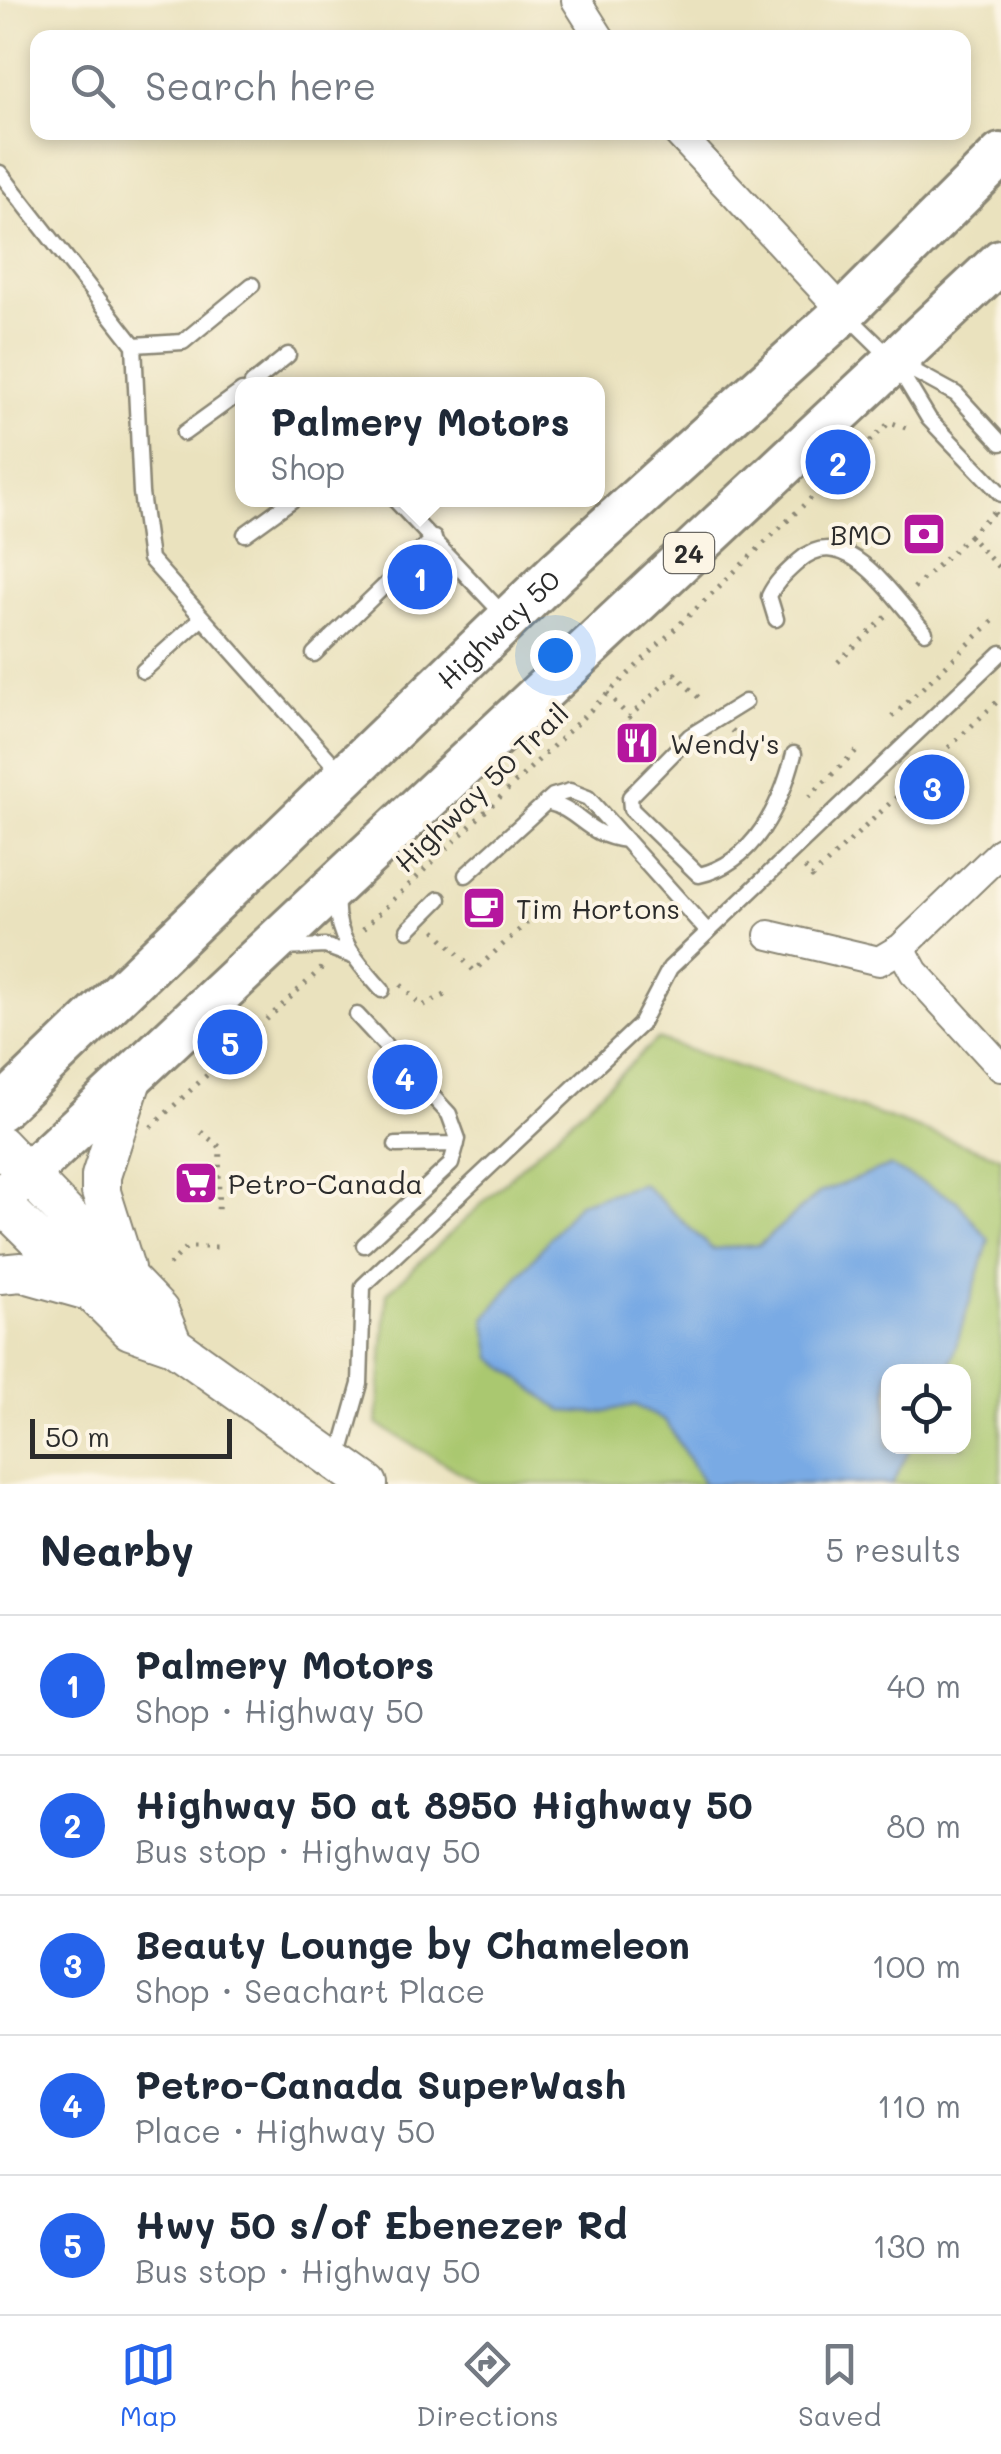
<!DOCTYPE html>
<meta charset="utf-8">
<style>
:root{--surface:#fff;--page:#f6f6f7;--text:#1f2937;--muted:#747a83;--line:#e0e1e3;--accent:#2563eb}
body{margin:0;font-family:Mali,sans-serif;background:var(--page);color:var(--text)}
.controls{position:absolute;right:30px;bottom:30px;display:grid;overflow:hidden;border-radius:20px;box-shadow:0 5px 15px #0003}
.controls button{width:90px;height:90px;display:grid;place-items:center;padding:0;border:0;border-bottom:2px solid var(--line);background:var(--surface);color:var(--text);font:50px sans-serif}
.scale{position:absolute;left:30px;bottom:25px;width:202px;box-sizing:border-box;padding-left:10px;border:5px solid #2b2b2b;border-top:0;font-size:28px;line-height:35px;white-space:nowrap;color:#2b2b2b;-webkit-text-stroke:8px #fcf5e5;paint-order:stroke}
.you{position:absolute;left:555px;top:655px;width:35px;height:35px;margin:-25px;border:8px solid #fff;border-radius:50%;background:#1a73e8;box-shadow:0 0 0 15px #1a73e833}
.badge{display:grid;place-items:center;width:65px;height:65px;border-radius:50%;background:var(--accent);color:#fff;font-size:32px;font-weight:700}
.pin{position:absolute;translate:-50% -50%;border:5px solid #fff;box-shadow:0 2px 10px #0006}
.popup{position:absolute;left:235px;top:377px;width:370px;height:130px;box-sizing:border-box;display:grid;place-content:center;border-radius:20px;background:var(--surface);filter:drop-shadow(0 2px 8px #0005);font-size:32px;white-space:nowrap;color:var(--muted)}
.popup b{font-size:38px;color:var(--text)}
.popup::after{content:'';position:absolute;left:50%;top:100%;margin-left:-20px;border:20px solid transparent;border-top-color:var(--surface)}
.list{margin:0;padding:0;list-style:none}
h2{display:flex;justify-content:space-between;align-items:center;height:130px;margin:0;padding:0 40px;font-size:42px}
h2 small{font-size:32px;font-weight:400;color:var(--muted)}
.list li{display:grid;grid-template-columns:65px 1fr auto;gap:30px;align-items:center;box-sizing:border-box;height:140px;padding:0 40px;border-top:2px solid var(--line)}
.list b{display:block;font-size:38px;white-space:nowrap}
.list p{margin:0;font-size:32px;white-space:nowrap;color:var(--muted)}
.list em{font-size:32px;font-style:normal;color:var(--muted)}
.icon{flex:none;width:55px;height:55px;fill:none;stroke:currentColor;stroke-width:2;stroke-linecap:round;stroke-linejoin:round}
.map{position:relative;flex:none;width:1001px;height:1484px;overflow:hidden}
.search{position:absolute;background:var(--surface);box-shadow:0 5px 15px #0003;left:30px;right:30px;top:30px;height:110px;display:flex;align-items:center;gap:25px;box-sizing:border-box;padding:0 35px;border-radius:20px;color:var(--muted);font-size:38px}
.sheet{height:830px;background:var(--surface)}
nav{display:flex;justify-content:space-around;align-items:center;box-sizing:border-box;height:140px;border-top:2px solid var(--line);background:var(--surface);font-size:28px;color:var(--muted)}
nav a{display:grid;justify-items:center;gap:5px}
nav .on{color:var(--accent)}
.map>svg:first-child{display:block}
</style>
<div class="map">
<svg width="1001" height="1484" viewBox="0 0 1001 1484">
<rect width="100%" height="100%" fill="#fcf5e5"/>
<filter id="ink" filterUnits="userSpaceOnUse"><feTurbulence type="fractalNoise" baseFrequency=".01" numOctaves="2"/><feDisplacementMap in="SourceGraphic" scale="20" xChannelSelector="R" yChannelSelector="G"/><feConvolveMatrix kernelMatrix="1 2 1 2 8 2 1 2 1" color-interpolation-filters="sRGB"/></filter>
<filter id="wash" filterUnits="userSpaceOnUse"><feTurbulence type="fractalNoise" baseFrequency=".0048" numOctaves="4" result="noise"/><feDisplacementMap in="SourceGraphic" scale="40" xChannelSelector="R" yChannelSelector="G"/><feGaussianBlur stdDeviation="2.25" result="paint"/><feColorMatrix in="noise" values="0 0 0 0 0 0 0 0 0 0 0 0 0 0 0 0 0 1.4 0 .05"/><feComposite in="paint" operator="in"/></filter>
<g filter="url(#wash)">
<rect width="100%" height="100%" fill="#eae2be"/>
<path fill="#aac86f" stroke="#6a7a4d" stroke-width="2.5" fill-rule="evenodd" d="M 657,1039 L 1001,1157 L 1001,1484 L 480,1484 L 377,1424 L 387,1293 ZM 888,1372 L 964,1372 L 964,1446 L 888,1446 Z"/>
<path fill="#79aae4" stroke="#526a88" stroke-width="2.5" d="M 889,1166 L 956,1200 L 989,1240 L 948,1371 L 888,1372 L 888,1446 L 911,1447 L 892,1484 L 704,1484 L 666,1422 L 635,1405 L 597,1413 L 562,1411 L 492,1358 L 485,1318 L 578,1203 L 643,1184 L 712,1249 L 759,1245 L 819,1193 Z"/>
</g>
<g filter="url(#ink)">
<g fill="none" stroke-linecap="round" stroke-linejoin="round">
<defs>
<path id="service" d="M 0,173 L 134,345 L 141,493 L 150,559 L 341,773
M 848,316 L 894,361 L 929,419 L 1001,494
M 134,345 L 183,342 L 252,285
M 899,363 L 956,394 L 1001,443
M 252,384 L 288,355
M 184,433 L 242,391
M 395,500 L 504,615
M 245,534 L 292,500
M 776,619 L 769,596 C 776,581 787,572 799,561 C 846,519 895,600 925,632
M 314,654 L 434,538
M 143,671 L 202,618
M 745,702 L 690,736 L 630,797 L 631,809 L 699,875 C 754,863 781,805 794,754
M 546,802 C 581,810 584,835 626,840
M 466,875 L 553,796 L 570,791 L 588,798 L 707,931
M 337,896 C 333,936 357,962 382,990
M 408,930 L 439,899
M 284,948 L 325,946 L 352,956
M 357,1015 L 449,1114 L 458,1139 L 451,1164 L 364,1245
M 396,1145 L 457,1144
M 338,1462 L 360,1384 L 363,1286 L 640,1025 L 670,968 L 1001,653"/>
<path id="minor" d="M 576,0 L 600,38
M 677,132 L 844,312
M 1001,852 L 901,948 L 914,972 L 1001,1067
M 769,935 L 879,961 L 901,948"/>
<path id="secondary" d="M 0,1145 L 159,1311 L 173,1345
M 0,1202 L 130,1330 L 173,1345 L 368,1484
M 125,1268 L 101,1192 L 101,1176 L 134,1074
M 0,1274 L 21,1272 L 85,1290"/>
<g id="primary">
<path id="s1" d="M 0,1109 L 557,572 L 844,312 L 1001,155"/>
<path d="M 0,1200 L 1001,261"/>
</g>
</defs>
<use href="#service" stroke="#8a8674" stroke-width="19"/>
<use href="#minor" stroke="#8a8674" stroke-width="32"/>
<use href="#secondary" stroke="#8a8674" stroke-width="42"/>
<use href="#primary" stroke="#8a8674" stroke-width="48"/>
<path stroke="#8a8674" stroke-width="5" stroke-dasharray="2.5 8" stroke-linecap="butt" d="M 994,513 L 1001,520
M 969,536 L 993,512
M 914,588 L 969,536 L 1001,570
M 838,662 L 888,615
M 607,693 L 629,717 L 675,674 L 704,703
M 892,717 L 997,617
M 732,730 L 746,745
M 809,797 L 856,751
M 805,868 L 812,877 L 1001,698
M 363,929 L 890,422 L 911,430
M 435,930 L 474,971 L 532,918
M 401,985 L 422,1006 L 445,995
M 151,1127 L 322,968
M 201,1132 L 220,1147 L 218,1215
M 169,1265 L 187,1247 L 218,1247"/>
<use href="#service" stroke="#fff" stroke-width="14"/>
<use href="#minor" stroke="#fff" stroke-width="28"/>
<use href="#secondary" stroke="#fff" stroke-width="38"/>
<use href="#primary" stroke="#fff" stroke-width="42"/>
</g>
</g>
<defs>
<symbol id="bank-square" viewBox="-11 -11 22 22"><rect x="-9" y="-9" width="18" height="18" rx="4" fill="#b5179e" stroke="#fcf5e5"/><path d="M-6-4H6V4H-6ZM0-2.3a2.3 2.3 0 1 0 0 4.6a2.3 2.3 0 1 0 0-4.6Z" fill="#fff"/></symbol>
<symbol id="restaurant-square" viewBox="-11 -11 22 22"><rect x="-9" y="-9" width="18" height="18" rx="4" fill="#b5179e" stroke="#fcf5e5"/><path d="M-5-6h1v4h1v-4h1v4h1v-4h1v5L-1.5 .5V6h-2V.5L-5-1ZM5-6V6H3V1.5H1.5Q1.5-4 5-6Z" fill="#fff"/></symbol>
<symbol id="cafe-square" viewBox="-11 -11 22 22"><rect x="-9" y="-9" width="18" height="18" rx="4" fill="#b5179e" stroke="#fcf5e5"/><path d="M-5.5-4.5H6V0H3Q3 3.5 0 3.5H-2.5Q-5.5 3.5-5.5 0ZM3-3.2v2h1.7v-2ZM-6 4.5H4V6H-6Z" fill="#fff"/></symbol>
<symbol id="supermarket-square" viewBox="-11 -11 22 22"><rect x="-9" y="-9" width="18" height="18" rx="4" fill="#b5179e" stroke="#fcf5e5"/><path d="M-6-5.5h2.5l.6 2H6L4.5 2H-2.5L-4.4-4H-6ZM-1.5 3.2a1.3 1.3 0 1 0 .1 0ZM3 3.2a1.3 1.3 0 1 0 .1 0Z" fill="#fff"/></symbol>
</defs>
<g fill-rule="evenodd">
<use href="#bank-square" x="899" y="509" width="50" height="50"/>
<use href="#restaurant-square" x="612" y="718" width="50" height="50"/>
<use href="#cafe-square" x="459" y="883" width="50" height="50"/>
<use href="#supermarket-square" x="171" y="1158" width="50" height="50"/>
</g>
<g text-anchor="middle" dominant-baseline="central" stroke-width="8" stroke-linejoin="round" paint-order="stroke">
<rect fill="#fcf5e5" stroke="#6a6863" stroke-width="2.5" x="664" y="533" width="50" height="40" rx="8"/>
<g font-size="25" font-weight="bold" fill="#2b2b2b">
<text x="689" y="553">24</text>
</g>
<g font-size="28" fill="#2b2b2b" stroke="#fcf5e5" text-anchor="start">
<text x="892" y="534" text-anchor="end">BMO</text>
<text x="670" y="743">Wendy's</text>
<text x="516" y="908">Tim Hortons</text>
<text x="228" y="1183">Petro-Canada</text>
</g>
<g font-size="28" fill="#2b2b2b" stroke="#fcf5e5">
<text stroke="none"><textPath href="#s1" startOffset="692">Highway 50</textPath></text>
<text transform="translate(481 787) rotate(-44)">Highway 50 Trail</text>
</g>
</g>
</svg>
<div class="controls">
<button><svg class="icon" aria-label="locate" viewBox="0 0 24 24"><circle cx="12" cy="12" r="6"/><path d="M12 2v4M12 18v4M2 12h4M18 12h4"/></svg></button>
</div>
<div class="scale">50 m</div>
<div class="you"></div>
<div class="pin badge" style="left:420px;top:577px">1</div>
<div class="popup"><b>Palmery Motors</b>Shop</div>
<div class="pin badge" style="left:838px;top:462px">2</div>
<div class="pin badge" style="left:932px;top:787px">3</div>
<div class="pin badge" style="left:405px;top:1077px">4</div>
<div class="pin badge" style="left:230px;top:1042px">5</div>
<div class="search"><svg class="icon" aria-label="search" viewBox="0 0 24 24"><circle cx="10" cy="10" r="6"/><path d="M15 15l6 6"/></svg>Search here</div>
</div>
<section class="sheet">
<h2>Nearby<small>5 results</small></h2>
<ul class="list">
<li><span class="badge">1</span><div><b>Palmery Motors</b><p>Shop · Highway 50</p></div><em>40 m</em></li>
<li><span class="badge">2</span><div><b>Highway 50 at 8950 Highway 50</b><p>Bus stop · Highway 50</p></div><em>80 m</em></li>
<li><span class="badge">3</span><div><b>Beauty Lounge by Chameleon</b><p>Shop · Seachart Place</p></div><em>100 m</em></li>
<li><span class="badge">4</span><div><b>Petro-Canada SuperWash</b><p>Place · Highway 50</p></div><em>110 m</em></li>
<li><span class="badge">5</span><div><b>Hwy 50 s/of Ebenezer Rd</b><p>Bus stop · Highway 50</p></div><em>130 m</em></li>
</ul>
</section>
<nav>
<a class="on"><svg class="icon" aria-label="map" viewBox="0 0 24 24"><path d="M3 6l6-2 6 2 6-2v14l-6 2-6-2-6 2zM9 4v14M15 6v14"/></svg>Map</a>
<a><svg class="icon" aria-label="directions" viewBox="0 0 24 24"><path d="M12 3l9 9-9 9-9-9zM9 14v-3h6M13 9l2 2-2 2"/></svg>Directions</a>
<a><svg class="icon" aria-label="saved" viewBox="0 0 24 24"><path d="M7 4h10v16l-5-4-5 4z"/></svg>Saved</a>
</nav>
